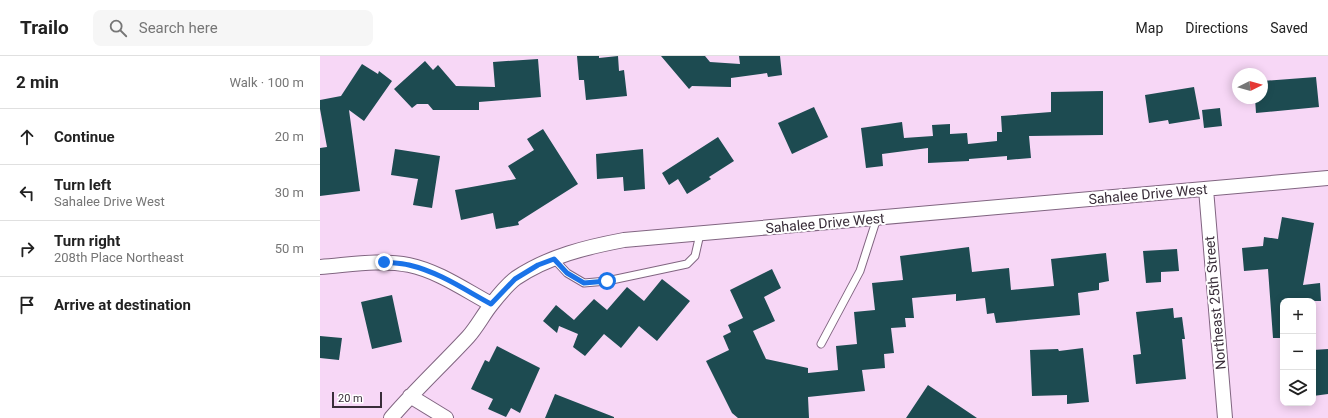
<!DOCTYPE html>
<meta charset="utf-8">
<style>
:root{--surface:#fff;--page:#f6f6f6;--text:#222;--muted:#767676;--line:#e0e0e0}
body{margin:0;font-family:Roboto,sans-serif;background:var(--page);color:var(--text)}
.controls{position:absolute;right:12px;bottom:12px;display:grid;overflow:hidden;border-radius:8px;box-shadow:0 2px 10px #0003}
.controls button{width:36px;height:36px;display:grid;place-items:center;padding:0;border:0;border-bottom:1px solid var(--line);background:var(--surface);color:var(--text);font:20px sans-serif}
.compass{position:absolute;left:912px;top:12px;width:36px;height:36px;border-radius:50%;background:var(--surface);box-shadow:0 2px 10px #0003;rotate:85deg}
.scale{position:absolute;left:12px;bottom:10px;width:50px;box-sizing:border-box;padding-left:4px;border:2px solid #392d39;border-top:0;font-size:11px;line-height:14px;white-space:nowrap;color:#392d39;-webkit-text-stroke:3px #fff;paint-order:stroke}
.stop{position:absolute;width:12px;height:12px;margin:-9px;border:3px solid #1a73e8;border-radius:50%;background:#fff}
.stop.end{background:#1a73e8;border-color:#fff;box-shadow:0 1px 4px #0008}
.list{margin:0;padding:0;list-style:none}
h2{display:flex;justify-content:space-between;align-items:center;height:52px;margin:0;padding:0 16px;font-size:17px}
h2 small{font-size:13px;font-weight:400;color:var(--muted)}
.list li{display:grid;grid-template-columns:26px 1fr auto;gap:12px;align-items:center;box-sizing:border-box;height:56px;padding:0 16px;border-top:1px solid var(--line)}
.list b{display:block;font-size:15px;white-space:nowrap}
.list p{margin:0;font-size:13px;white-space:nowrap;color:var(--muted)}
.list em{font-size:13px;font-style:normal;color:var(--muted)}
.icon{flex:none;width:22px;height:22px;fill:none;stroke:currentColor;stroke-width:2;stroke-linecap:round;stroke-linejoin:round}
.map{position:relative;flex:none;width:1008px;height:362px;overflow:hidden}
header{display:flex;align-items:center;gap:24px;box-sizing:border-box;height:56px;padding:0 20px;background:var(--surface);border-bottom:1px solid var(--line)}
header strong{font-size:19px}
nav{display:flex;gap:22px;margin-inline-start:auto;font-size:14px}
.search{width:280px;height:36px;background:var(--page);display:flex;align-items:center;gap:10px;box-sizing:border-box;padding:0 14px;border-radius:8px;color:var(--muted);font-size:15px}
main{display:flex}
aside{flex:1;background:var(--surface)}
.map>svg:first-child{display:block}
</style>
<header>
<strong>Trailo</strong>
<div class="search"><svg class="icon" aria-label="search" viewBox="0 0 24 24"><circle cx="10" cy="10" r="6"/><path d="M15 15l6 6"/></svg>Search here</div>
<nav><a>Map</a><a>Directions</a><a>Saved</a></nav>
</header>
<main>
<aside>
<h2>2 min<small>Walk · 100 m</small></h2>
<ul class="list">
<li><svg class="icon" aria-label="ahead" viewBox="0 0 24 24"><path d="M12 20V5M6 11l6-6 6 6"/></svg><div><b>Continue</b></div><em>20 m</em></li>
<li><svg class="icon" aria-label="left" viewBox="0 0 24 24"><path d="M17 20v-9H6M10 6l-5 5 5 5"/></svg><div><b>Turn left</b><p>Sahalee Drive West</p></div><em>30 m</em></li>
<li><svg class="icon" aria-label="right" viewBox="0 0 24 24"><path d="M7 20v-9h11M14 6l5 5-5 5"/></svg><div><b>Turn right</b><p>208th Place Northeast</p></div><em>50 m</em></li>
<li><svg class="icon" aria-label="arrive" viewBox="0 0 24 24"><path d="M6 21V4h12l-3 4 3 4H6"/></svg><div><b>Arrive at destination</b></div></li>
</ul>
</aside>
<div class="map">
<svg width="1008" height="362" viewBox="0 0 1008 362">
<rect width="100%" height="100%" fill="#f7d7f6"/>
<path fill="#1d4b51" d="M 257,0 L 279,0 L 279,2 L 298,0 L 299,15 L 304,14 L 307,40 L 266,44 L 264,24 L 259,24 Z
M 341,0 L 385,0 L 390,6 L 420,8 L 419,0 L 460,0 L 462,19 L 448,21 L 447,17 L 411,22 L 411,31 L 372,30 L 369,33 Z
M 218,3 L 221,41 L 159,46 L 159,54 L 113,54 L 108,48 L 97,48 L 92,52 L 74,33 L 105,5 L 113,14 L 118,9 L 136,30 L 175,31 L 173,6 Z
M 42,8 L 58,18 L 59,15 L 72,25 L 44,65 L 29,54 L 40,135 L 0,140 L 0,92 L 7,91 L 0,53 L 0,44 L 21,40 Z
M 996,21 L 999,51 L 936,57 L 935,42 L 942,42 L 942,25 Z
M 874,31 L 880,63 L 849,68 L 848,64 L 829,67 L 825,39 Z
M 783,35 L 783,79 L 709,80 L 711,102 L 687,104 L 687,100 L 649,103 L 649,105 L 608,107 L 608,92 L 562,98 L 563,110 L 546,112 L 541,72 L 582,66 L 584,82 L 613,80 L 612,69 L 630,68 L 630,78 L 647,77 L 648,88 L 677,85 L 677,76 L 682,76 L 681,60 L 731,56 L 731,36 Z
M 494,51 L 508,81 L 472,98 L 458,67 Z
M 900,52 L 902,70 L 884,72 L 882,54 Z
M 223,73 L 258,128 L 198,166 L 199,169 L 176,173 L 173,157 L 141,164 L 135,134 L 196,123 L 188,110 L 214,94 L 207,83 Z
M 398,81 L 414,105 L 389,121 L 391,123 L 367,138 L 358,123 L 349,129 L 342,117 Z
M 75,93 L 120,100 L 112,152 L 93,149 L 98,123 L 71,119 Z
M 323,93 L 325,133 L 304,135 L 303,121 L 277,123 L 276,98 Z
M 962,161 L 994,167 L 983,229 L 1000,227 L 1001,245 L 963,245 L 963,282 L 953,282 L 948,213 L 924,215 L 922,192 L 943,190 L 944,181 L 958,183 Z
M 649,191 L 652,216 L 689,212 L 691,234 L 734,230 L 731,203 L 786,197 L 789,225 L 779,227 L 779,234 L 758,237 L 760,259 L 676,267 L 674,257 L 667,258 L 665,242 L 636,245 L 636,238 L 592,242 L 594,262 L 585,262 L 586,271 L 571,272 L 574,297 L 564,298 L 565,312 L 542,314 L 545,335 L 488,341 L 489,362 L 418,362 L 412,357 L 386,305 L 409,294 L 403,280 L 411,276 L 408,269 L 423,262 L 410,234 L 452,213 L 461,232 L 444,241 L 455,265 L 433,275 L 446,303 L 488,312 L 488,317 L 518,314 L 516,290 L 537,288 L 534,256 L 555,254 L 552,227 L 583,224 L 580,200 Z
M 857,193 L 859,215 L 841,216 L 841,226 L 826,227 L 823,195 Z
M 342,223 L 370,245 L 337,285 L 319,270 L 301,292 L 284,278 L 265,300 L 253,291 L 258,278 L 239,270 L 237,277 L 223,265 L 236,249 L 254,264 L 274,243 L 287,254 L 307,231 L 324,245 Z
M 72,239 L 82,286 L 52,293 L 41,246 Z
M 853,252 L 854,262 L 862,261 L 865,283 L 862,283 L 866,323 L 816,328 L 813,299 L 821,298 L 816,256 Z
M 0,280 L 22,282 L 19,304 L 0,302 Z
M 177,290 L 220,312 L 200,357 L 191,352 L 186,361 L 168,353 L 173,343 L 151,333 L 165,304 L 169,306 Z
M 763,292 L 769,346 L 747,348 L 747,339 L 712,340 L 710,294 L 738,293 L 739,295 Z
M 1008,293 L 1008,338 L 993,340 L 993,294 Z
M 608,329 L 657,362 L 586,362 Z
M 235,338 L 294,361 L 294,362 L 225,362 Z"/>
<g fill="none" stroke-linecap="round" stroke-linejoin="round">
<defs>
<path id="lane" d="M 234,203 L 247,217 L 264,227 L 287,225 L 367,208 L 375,200 L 380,178
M 501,288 L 540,215 L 557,162"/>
<path id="street" d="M 886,133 L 905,362
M 0,211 C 29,209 60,203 89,209 C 118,215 145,234 171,248
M 90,340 L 126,362
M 71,362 C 95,334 123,308 148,281 C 157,271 163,259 171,249 C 178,240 187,229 196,222 C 229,200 267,191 304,184 L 1008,122"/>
</defs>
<use href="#lane" stroke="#816581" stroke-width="9"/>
<use href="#street" stroke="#816581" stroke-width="16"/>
<use href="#lane" stroke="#fff" stroke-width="7"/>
<use href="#street" stroke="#fff" stroke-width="14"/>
</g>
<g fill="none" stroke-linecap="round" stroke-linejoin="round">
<path stroke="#1a73e8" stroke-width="5" d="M 64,206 C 73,207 81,207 89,209 C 119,216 145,234 171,248 L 195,223 L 218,209 L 234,203 L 247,217 L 264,227 L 287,225"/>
</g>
<g text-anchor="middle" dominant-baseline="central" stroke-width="4" stroke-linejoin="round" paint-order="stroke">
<g font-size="14" fill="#392d39" stroke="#fff">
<text transform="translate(828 138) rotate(-5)">Sahalee Drive West</text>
<text transform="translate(505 167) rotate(-5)">Sahalee Drive West</text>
<text transform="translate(895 247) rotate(-95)">Northeast 25th Street</text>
</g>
</g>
</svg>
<div class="controls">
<button>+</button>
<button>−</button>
<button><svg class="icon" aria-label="layers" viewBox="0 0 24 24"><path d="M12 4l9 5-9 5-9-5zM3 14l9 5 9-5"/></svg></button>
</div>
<svg class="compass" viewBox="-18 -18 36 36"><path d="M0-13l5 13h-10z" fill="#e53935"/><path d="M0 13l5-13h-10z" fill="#767676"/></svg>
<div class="scale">20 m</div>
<div class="stop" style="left:287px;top:225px"></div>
<div class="stop end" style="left:64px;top:206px"></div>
</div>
</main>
